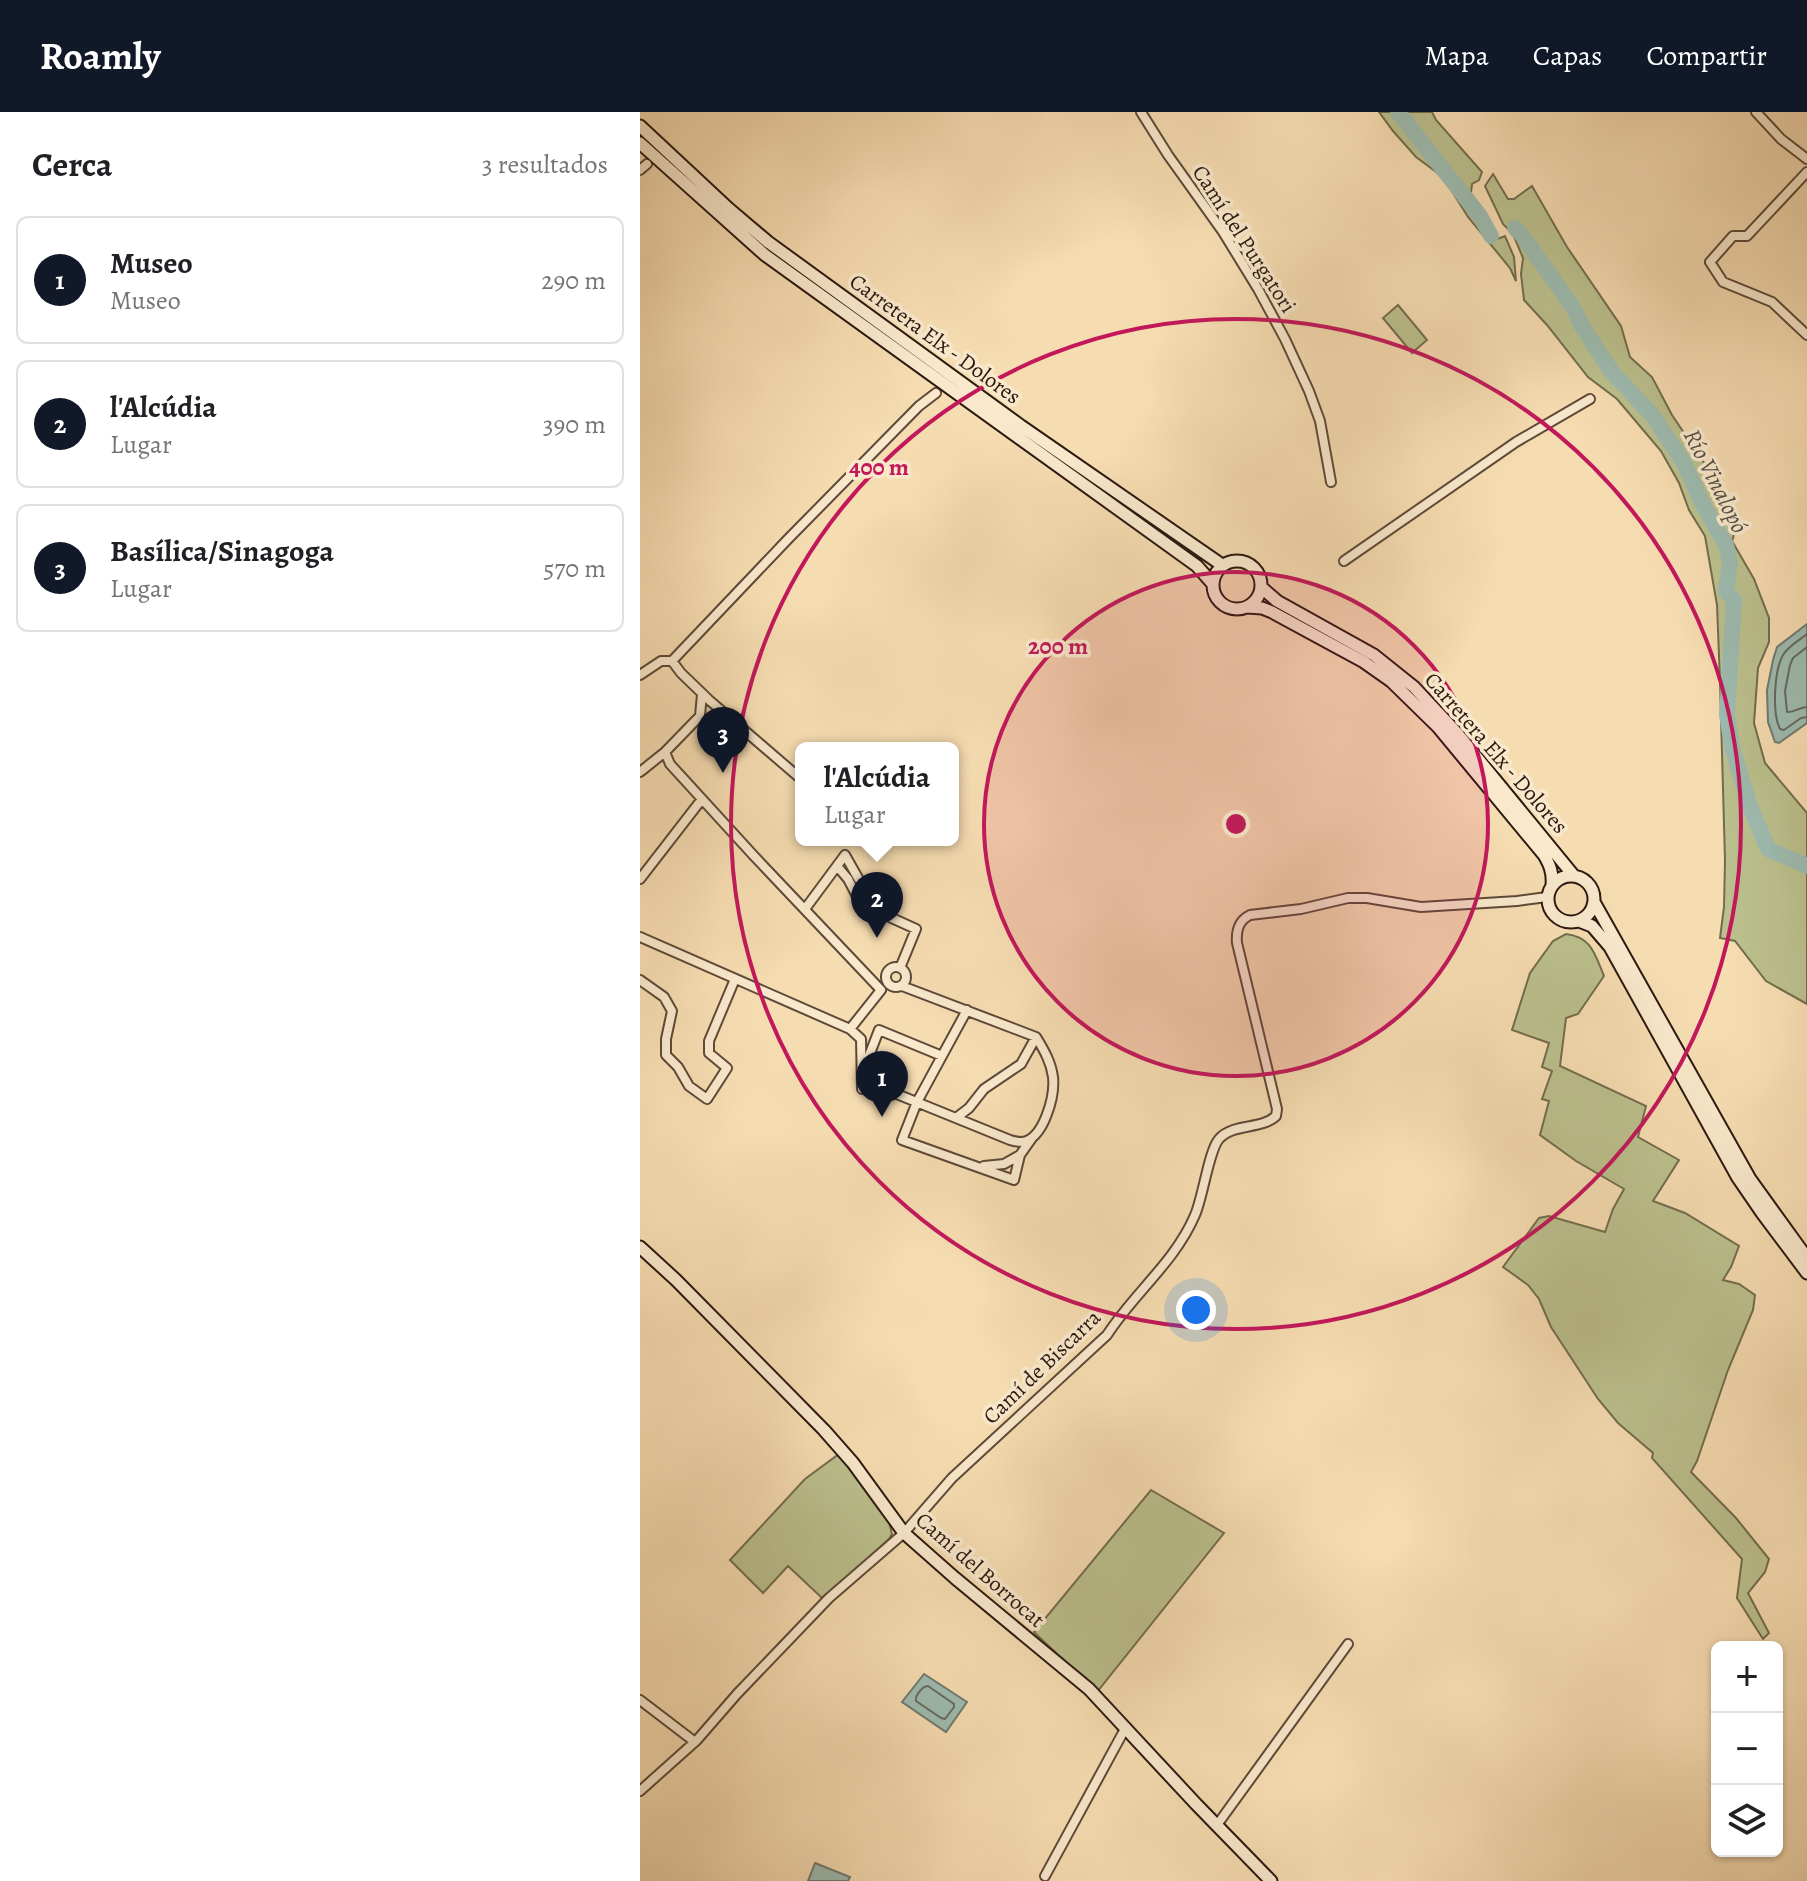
<!DOCTYPE html>
<html lang="es">
<meta charset="utf-8">
<style>
:root{--surface:#fff;--page:#f6f6f6;--text:#202124;--muted:#757577;--line:#e0e0e0;--accent:#111827}
body{margin:0;font-family:Alegreya,serif;background:var(--page);color:var(--text)}
.controls{position:absolute;right:24px;bottom:24px;display:grid;overflow:hidden;border-radius:12px;box-shadow:0 2px 6px #0004}
.controls button{width:72px;height:72px;display:grid;place-items:center;padding:0;border:0;border-bottom:2px solid var(--line);background:var(--surface);color:var(--text);font:40px sans-serif}
.you{position:absolute;left:556px;top:1198px;width:28px;height:28px;margin:-20px;border:6px solid #fff;border-radius:50%;background:#1a73e8;box-shadow:0 0 0 12px #1a73e833}
.badge{display:grid;place-items:center;width:52px;height:52px;border-radius:50%;background:var(--accent);color:#fff;font-size:26px;font-weight:700}
.pin{position:absolute;translate:-50% -66px;filter:drop-shadow(0 2px 4px #0008)}
.pin::after{content:'';position:absolute;top:42px;width:28px;height:24px;background:inherit;clip-path:polygon(0 0,100% 0,50% 100%)}
.popup{position:absolute;left:155px;top:630px;width:164px;height:104px;box-sizing:border-box;display:grid;place-content:center;border-radius:12px;background:var(--surface);filter:drop-shadow(0 2px 6px #0005);font-size:26px;white-space:nowrap;color:var(--muted)}
.popup b{font-size:30px;color:var(--text)}
.popup::after{content:'';position:absolute;left:50%;top:100%;margin-left:-16px;border:16px solid transparent;border-top-color:var(--surface)}
.list{margin:0;padding:0;list-style:none}
h2{display:flex;justify-content:space-between;align-items:center;height:104px;margin:0;padding:0 32px;font-size:34px}
h2 small{font-size:26px;font-weight:400;color:var(--muted)}
.list li{display:grid;grid-template-columns:52px 1fr auto;gap:24px;align-items:center;box-sizing:border-box;height:128px;margin:0 16px 16px;padding:0 16px;border:2px solid var(--line);border-radius:12px}
.list b{display:block;font-size:30px;white-space:nowrap}
.list p{margin:0;font-size:26px;white-space:nowrap;color:var(--muted)}
.list em{font-size:26px;font-style:normal;color:var(--muted)}
.icon{flex:none;width:44px;height:44px;fill:none;stroke:currentColor;stroke-width:2;stroke-linecap:round;stroke-linejoin:round}
.map{position:relative;flex:none;width:1167px;height:1769px;overflow:hidden}
header{display:flex;align-items:center;gap:48px;box-sizing:border-box;height:112px;padding:0 40px;background:var(--accent);color:#fff}
header strong{font-size:38px}
nav{display:flex;gap:44px;margin-inline-start:auto;font-size:28px}
main{display:flex}
aside{flex:1;background:var(--surface)}
.map>svg:first-child{display:block}
</style>
<header>
<strong>Roamly</strong>
<nav><a>Mapa</a><a>Capas</a><a>Compartir</a></nav>
</header>
<main>
<aside>
<h2>Cerca<small>3 resultados</small></h2>
<ul class="list">
<li><span class="badge">1</span><div><b>Museo</b><p>Museo</p></div><em>290 m</em></li>
<li><span class="badge">2</span><div><b>l'Alcúdia</b><p>Lugar</p></div><em>390 m</em></li>
<li><span class="badge">3</span><div><b>Basílica/Sinagoga</b><p>Lugar</p></div><em>570 m</em></li>
</ul>
</aside>
<div class="map">
<svg width="1167" height="1769" viewBox="0 0 1167 1769">
<rect width="100%" height="100%" fill="#f6dcb1"/>
<filter id="stains"><feTurbulence type="fractalNoise" baseFrequency=".0025" numOctaves="4"/><feColorMatrix values="0 0 0 0 .2 0 0 0 0 .09 0 0 0 0 .02 0 0 0 .5 -.17"/></filter>
<radialGradient id="worn" r=".72"><stop offset=".6" stop-color="#630" stop-opacity="0"/><stop offset="1" stop-color="#630" stop-opacity=".3"/></radialGradient>
<path fill="#bbc08d" stroke="#736c4e" stroke-width="2" d="M 739,0 L 792,0 L 796,8 L 842,60 L 839,68 L 832,72 L 831,81 L 855,128 L 865,124 L 874,145 L 876,169 L 870,156 L 828,105 L 803,65 L 776,45 L 753,19 Z
M 853,62 L 868,87 L 874,87 L 892,74 L 927,135 L 981,214 L 990,245 L 1012,265 L 1032,303 L 1100,404 L 1092,429 L 1114,467 L 1129,506 L 1129,530 L 1118,556 L 1114,611 L 1125,651 L 1167,701 L 1167,892 L 1126,869 L 1095,829 L 1080,826 L 1084,795 L 1085,749 L 1080,569 L 1077,493 L 1065,424 L 1049,398 L 1039,371 L 1021,339 L 977,287 L 948,265 L 907,213 L 884,188 L 881,162 L 883,146 L 873,122 L 863,112 L 845,74 Z
M 758,193 L 787,228 L 772,241 L 743,206 Z
M 926,822 C 952,825 955,843 964,864 L 938,902 L 926,906 L 920,954 L 1006,994 L 998,1025 L 1039,1048 L 1013,1089 L 1045,1101 L 1099,1134 L 1091,1155 L 1083,1168 L 1099,1172 L 1115,1183 L 1113,1198 L 1088,1258 L 1057,1349 L 1051,1360 L 1096,1406 L 1129,1447 L 1125,1460 L 1108,1481 L 1129,1521 L 1123,1527 L 1097,1486 L 1102,1447 L 1012,1346 L 1013,1341 L 978,1311 L 958,1287 L 911,1215 L 899,1187 L 888,1173 L 863,1155 L 899,1106 L 909,1104 L 965,1120 L 973,1097 L 984,1077 L 936,1049 L 900,1023 L 909,989 L 902,987 L 912,959 L 902,955 L 909,931 L 872,918 L 890,861 L 913,829 Z
M 199,1342 L 249,1410 L 252,1422 L 249,1427 L 183,1487 L 148,1454 L 123,1481 L 90,1448 L 165,1367 Z
M 511,1378 L 584,1421 L 457,1580 L 394,1520 Z"/>
<path fill="#9dbbb0" stroke="#6f7a70" stroke-width="2" d="M 1167,512 L 1167,611 L 1139,631 L 1135,630 L 1128,610 L 1127,578 L 1133,548 L 1137,535 Z
M 284,1562 L 327,1590 L 306,1620 L 262,1590 Z
M 175,1751 L 210,1765 L 208,1769 L 168,1769 Z"/>
<g fill="none" stroke-linecap="round" stroke-linejoin="round">
<path stroke="#646a60" stroke-width="2" d="M 1167,522 C 1160,528 1148,534 1143,543 C 1134,559 1132,601 1140,617 L 1144,618 L 1161,606 L 1167,605
M 1167,535 L 1153,546 L 1150,553 L 1145,579 L 1147,600 C 1153,601 1160,595 1167,595
M 288,1574 L 314,1592 L 314,1595 L 305,1607 L 301,1606 L 276,1589 C 275,1584 282,1574 288,1574 Z"/>
<path stroke="#9dbbb0" stroke-width="16" d="M 758,0 L 840,104 L 851,124
M 875,116 L 882,123 L 934,197 L 943,216 L 972,260 L 1012,303 L 1044,351 L 1063,393 L 1086,433 L 1090,450 L 1086,479 L 1094,488 L 1087,603 L 1093,639 L 1110,694 L 1128,737 L 1167,754"/>
<defs>
<path id="street" d="M 501,0 L 528,43 L 583,120 L 618,177 L 645,227 L 669,279 L 680,309 L 691,370
M 1116,0 L 1141,27 L 1167,47
M 0,58 L 7,52
M 1167,60 L 1107,124 L 1093,124 L 1070,150 L 1083,170 L 1132,190 L 1167,223
M 704,449 L 876,330 L 950,287
M 0,563 L 21,549 L 32,549
M 62,582 L 60,604 L 25,640 L 30,652 L 114,744 L 241,878 L 210,917 L 221,927 L 222,977
M 68,587 L 41,561 L 32,549 L 149,426 L 279,294 L 296,281
M 69,588 L 161,667
M 0,660 L 25,640
M 197,754 L 208,767 L 221,792 L 276,817 L 260,856
M 0,767 L 62,687
M 165,797 L 205,743 L 222,773 L 235,782 L 239,776
M 0,825 L 210,917
M246 865a10 10 0 1 1 20 0a10 10 0 1 1-20 0Z
M 0,868 L 24,885 L 32,899 L 26,927 L 26,943 L 38,955 L 49,974 L 67,987 L 87,956 L 69,941 L 69,929 L 95,867
M 262,874 L 396,925 C 404,938 411,950 413,965 C 415,984 404,1026 383,1030 C 379,1030 373,1029 370,1028 L 237,974 L 222,962 L 239,918 L 302,944
M 327,898 L 277,990 L 262,1028 L 374,1068 L 380,1043 L 392,1026
M 316,1006 L 329,996 L 344,977 L 381,952 L 396,925
M 344,1054 L 364,1052 L 380,1043
M 0,1588 L 55,1630
M 0,1679 L 57,1628 L 97,1582 L 189,1486 L 264,1421 L 312,1366 L 467,1223 C 494,1181 535,1150 555,1103 C 563,1085 569,1038 579,1027 C 593,1011 621,1018 636,1004 L 637,997 L 597,831 C 596,819 598,809 610,803 L 661,797 L 708,786 L 727,786 L 781,795 L 877,789 L 907,785
M 577,1713 L 708,1532
M 405,1764 L 486,1615"/>
<path id="secondary" d="M 0,14 L 89,97 L 128,130 L 381,314 L 582,453
M 0,31 L 125,143 L 557,454 L 572,471
M573 473a24 24 0 1 1 48 0a24 24 0 1 1-48 0Z
M 621,475 L 637,489 L 734,543 L 774,575 L 816,620 L 934,764
M 607,495 L 622,496 L 632,500 L 724,550 L 751,569 L 798,615 L 904,743 C 910,753 913,761 912,773
M908 787a23 23 0 1 1 46 0a23 23 0 1 1-46 0Z
M 954,790 L 1110,1067 L 1167,1146
M 939,809 L 952,814 L 970,835 L 1098,1066 L 1122,1101 L 1167,1161
M 0,1135 L 36,1168 L 184,1318 L 213,1351 L 264,1421 L 315,1466 L 449,1577 L 556,1692 L 631,1769"/>
</defs>
<use href="#street" stroke="#5e4938" stroke-width="12"/>
<use href="#secondary" stroke="#2b180f" stroke-width="15"/>
<use href="#street" stroke="#f9e8cc" stroke-width="8"/>
<use href="#secondary" stroke="#f9e8cc" stroke-width="11"/>
</g>
<circle cx="596" cy="712" r="252" fill="#c2185b" fill-opacity=".12"/>
<g fill="none" stroke="#c2185b" stroke-width="4">
<circle cx="596" cy="712" r="252"/>
<circle cx="596" cy="712" r="505"/>
</g>
<g text-anchor="middle" dominant-baseline="central" stroke-width="7" stroke-linejoin="round" paint-order="stroke">
<g font-size="22" fill="#2b180f" stroke="#f9e8cc">
<text transform="translate(604 127) rotate(57)">Camí del Purgatori</text>
<text transform="translate(295 227) rotate(36)">Carretera Elx - Dolores</text>
<text transform="translate(856 641) rotate(49)">Carretera Elx - Dolores</text>
<text transform="translate(402 1255) rotate(-44)">Camí de Biscarra</text>
<text transform="translate(340 1458) rotate(41)">Camí del Borrocat</text>
</g>
<g font-size="24" font-style="italic" fill="#535147" stroke="#f9e8cc">
<text transform="translate(1076 369) rotate(63)">Río Vinalopó</text>
</g>
</g>
<circle cx="596" cy="712" r="12" fill="#c2185b" stroke="#f9e8cc" stroke-width="4"/>
<g font-size="24" text-anchor="middle" font-weight="bold" fill="#c2185b" stroke="#f9e8cc" stroke-width="7" stroke-linejoin="round" paint-order="stroke">
<text x="239" y="363">400 m</text>
<text x="418" y="542">200 m</text>
</g>
<rect width="100%" height="100%" filter="url(#stains)"/>
<rect width="100%" height="100%" fill="url(#worn)"/>
</svg>
<div class="controls">
<button>+</button>
<button>−</button>
<button><svg class="icon" aria-label="layers" viewBox="0 0 24 24"><path d="M12 4l9 5-9 5-9-5zM3 14l9 5 9-5"/></svg></button>
</div>
<div class="you"></div>
<div class="pin badge" style="left:242px;top:1005px">1</div>
<div class="pin badge" style="left:237px;top:826px">2</div>
<div class="popup"><b>l'Alcúdia</b>Lugar</div>
<div class="pin badge" style="left:83px;top:661px">3</div>
</div>
</main>
